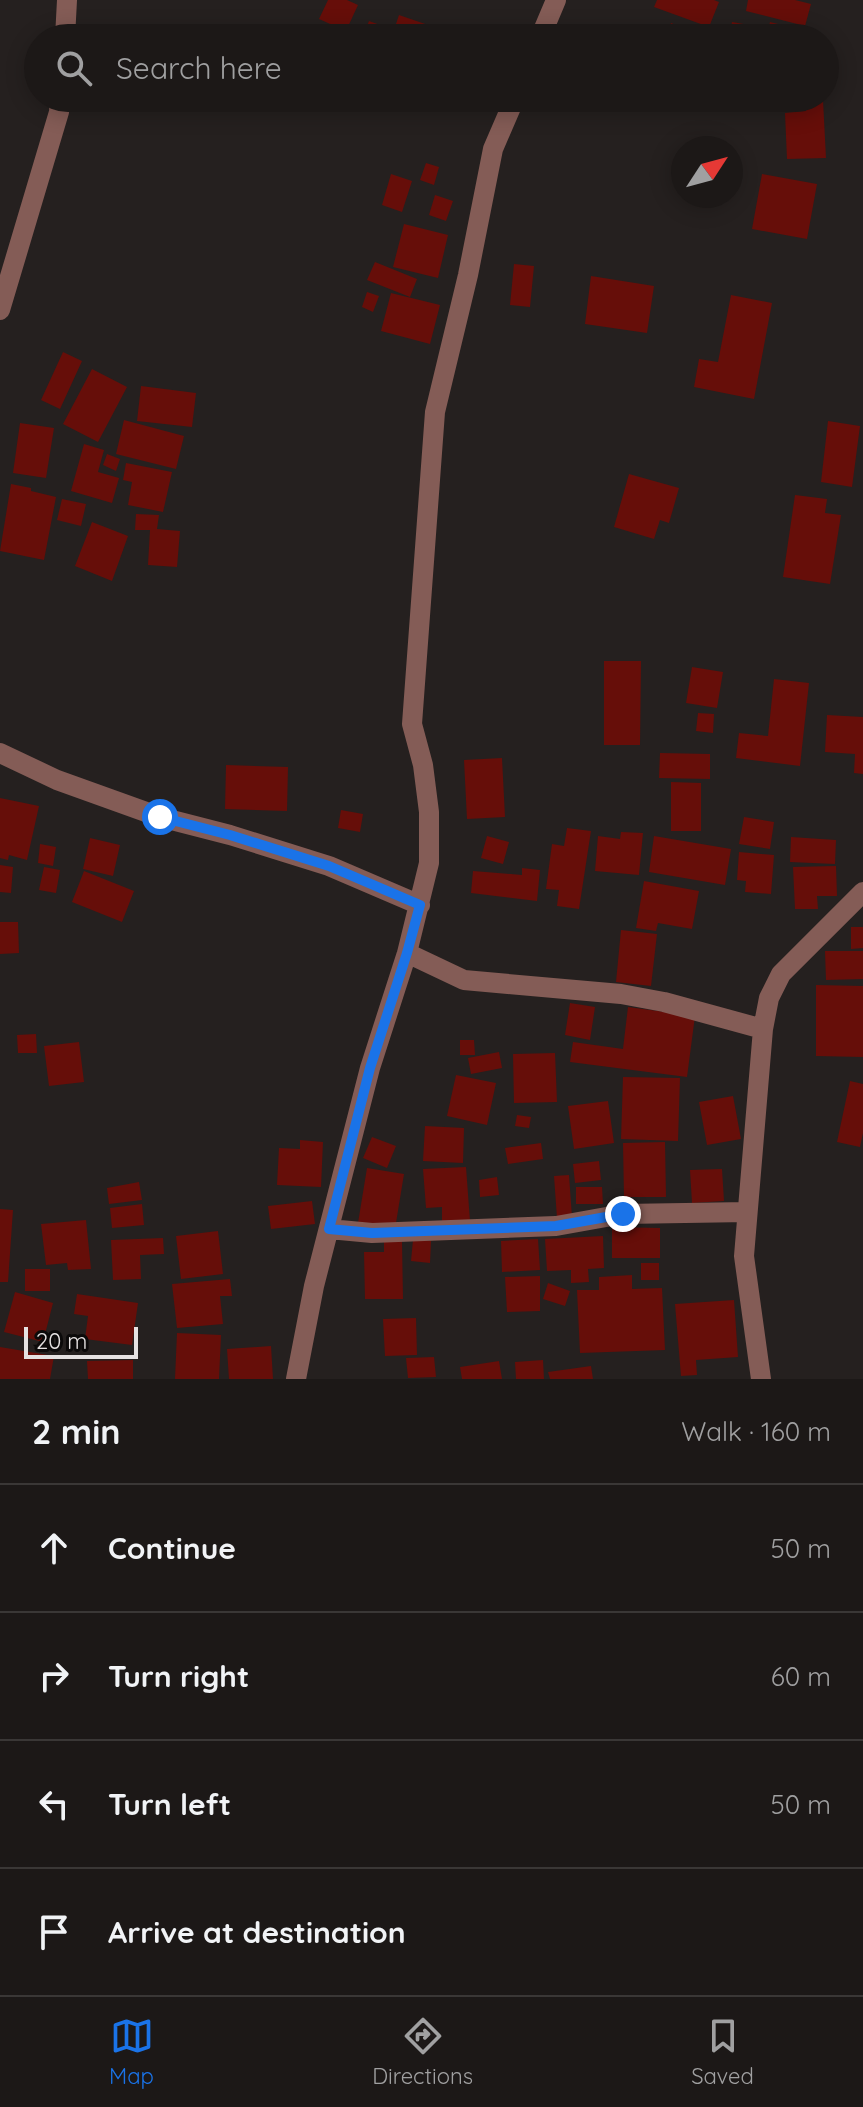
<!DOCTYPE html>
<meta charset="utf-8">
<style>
:root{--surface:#1c1817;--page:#252120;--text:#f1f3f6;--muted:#a0a0a1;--line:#3a3736;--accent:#1a73e8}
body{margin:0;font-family:Quicksand,sans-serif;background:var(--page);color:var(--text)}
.compass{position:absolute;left:671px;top:136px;width:72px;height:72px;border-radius:50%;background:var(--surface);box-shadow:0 4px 20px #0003;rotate:54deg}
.scale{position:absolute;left:24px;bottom:20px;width:114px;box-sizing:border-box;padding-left:8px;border:4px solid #e6e2e2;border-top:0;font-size:22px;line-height:28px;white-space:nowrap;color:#e6e2e2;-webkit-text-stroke:6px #0c0a0a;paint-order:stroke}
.stop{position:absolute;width:24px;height:24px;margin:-18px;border:6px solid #1a73e8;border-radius:50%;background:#fff}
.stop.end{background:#1a73e8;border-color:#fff;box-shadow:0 2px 8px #0008}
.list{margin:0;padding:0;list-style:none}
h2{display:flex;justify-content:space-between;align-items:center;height:104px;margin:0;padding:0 32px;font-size:34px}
h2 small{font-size:26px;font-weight:400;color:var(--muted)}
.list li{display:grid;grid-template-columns:52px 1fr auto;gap:24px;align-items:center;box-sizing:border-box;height:128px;padding:0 32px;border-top:2px solid var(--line)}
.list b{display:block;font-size:30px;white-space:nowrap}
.list em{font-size:26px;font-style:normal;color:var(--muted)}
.icon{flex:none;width:44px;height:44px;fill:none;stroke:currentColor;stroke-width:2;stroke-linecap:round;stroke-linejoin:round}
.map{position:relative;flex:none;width:863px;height:1379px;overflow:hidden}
.search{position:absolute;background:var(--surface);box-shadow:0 4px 20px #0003;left:24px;right:24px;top:24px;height:88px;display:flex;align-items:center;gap:20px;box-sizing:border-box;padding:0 28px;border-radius:44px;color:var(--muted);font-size:30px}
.sheet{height:616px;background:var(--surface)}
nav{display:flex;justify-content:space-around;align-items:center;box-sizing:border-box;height:112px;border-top:2px solid var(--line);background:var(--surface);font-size:22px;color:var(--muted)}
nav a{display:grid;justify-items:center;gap:4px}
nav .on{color:var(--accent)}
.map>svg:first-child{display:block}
</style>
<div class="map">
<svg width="863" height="1379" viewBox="0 0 863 1379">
<rect width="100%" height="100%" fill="#25201f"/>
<path fill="#660e09" d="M 328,0 L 347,0 L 358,5 L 346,31 L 319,19 Z
M 657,0 L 714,0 L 719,2 L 709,27 L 654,7 Z
M 748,0 L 795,0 L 811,4 L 805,26 L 746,11 Z
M 399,15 L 431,26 L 427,38 L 363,38 L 369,21 L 394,30 Z
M 732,22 L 755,26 L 753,38 L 729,38 Z
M 770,22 L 802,30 L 800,38 L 766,38 Z
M 671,23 L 710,38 L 666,38 Z
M 177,26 L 205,35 L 204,38 L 174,38 Z
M 823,100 L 826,158 L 787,159 L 785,113 L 806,111 L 806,101 Z
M 426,163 L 439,167 L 434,185 L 420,180 Z
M 391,174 L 412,181 L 402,212 L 382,205 Z
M 762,174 L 817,184 L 807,239 L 752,229 Z
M 435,195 L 453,201 L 446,221 L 429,215 Z
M 404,224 L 448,235 L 438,278 L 393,267 Z
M 375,262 L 417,279 L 410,297 L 367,280 Z
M 514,264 L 534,266 L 530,307 L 510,305 Z
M 591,276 L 654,286 L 647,333 L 585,324 Z
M 367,292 L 379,296 L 373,312 L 362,307 Z
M 391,293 L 440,305 L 430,344 L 381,331 Z
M 731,295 L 772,303 L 754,399 L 694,387 L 699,359 L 718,362 Z
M 63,352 L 82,361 L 60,409 L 41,400 Z
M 92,369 L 127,387 L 98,442 L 63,424 Z
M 141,386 L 196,393 L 192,427 L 137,421 Z
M 124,420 L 184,436 L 176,469 L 116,454 Z
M 828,421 L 860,426 L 852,487 L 821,482 Z
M 20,423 L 54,428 L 46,478 L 13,473 Z
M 84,444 L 104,450 L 98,472 L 119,478 L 112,503 L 71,491 Z
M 107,454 L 120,459 L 116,471 L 103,465 Z
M 126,463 L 172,472 L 163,512 L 128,505 L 132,482 L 123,480 Z
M 629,474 L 679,488 L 669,523 L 660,520 L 654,539 L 614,527 Z
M 11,484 L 31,488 L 31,491 L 56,497 L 44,560 L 0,551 Z
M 795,495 L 827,499 L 825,513 L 841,515 L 830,584 L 783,577 Z
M 62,499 L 86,504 L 81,526 L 57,520 Z
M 136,514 L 159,515 L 157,529 L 180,531 L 177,567 L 148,565 L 150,530 L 135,530 Z
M 92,522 L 128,536 L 112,581 L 75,566 Z
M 604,661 L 641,661 L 640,745 L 604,745 Z
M 692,667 L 723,672 L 717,708 L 686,703 Z
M 774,679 L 809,683 L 800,766 L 736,758 L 739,733 L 768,736 Z
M 698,713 L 714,714 L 713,733 L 696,731 Z
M 827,715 L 863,717 L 863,774 L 854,773 L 855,754 L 825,752 Z
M 660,753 L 710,754 L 710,779 L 659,778 Z
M 502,758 L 505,817 L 467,819 L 464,760 Z
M 226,765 L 288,767 L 287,811 L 225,809 Z
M 671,782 L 701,783 L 701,831 L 671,831 Z
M 0,798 L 39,806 L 27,860 L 9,855 L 8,860 L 0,858 Z
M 341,810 L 363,814 L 360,832 L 338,828 Z
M 744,817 L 774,822 L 770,849 L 739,844 Z
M 567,828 L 591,831 L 579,909 L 557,906 L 559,890 L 546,889 L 552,844 L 564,846 Z
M 621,832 L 643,833 L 639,875 L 595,871 L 598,836 L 620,839 Z
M 487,836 L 509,842 L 503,864 L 481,858 Z
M 654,836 L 731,849 L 725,885 L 649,872 Z
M 791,837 L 836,840 L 835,864 L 790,862 Z
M 90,838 L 120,845 L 113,876 L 83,869 Z
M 40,844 L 56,847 L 53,866 L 38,863 Z
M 739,852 L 774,855 L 771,894 L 745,892 L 746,881 L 737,880 Z
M 0,865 L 13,867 L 11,893 L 0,892 Z
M 836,866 L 837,896 L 817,896 L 818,909 L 795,909 L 793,867 Z
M 44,867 L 60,870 L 56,893 L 39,890 Z
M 522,868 L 540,870 L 537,901 L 471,893 L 473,871 L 522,875 Z
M 84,871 L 134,891 L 122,922 L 72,902 Z
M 644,881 L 699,891 L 692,929 L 658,923 L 656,931 L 636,928 Z
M 0,922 L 18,922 L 19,953 L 0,954 Z
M 851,927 L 863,927 L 863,948 L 851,949 Z
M 621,930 L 657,934 L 651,986 L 616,982 Z
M 825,951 L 863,951 L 863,979 L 826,980 Z
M 816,985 L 863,986 L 863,1057 L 816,1056 Z
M 570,1003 L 595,1007 L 590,1040 L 565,1035 Z
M 628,1007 L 695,1016 L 687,1077 L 570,1062 L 573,1042 L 623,1049 Z
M 36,1034 L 37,1053 L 18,1053 L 17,1035 Z
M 460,1040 L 474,1040 L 475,1055 L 460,1055 Z
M 79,1042 L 84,1082 L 49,1086 L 44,1046 Z
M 499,1052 L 502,1068 L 471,1074 L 468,1058 Z
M 555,1053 L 557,1102 L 514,1103 L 513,1054 Z
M 456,1075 L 496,1083 L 487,1125 L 447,1116 Z
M 623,1077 L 680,1078 L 678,1141 L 621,1139 Z
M 850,1081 L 863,1084 L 863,1133 L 860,1147 L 837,1142 Z
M 733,1096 L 741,1139 L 707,1145 L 699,1102 Z
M 608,1101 L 614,1143 L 574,1149 L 568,1106 Z
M 517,1115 L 531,1117 L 529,1128 L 515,1126 Z
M 425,1126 L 464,1128 L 463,1163 L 423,1161 Z
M 372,1137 L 396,1146 L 387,1168 L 363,1158 Z
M 300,1140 L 323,1142 L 321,1187 L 277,1185 L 279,1148 L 300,1149 Z
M 665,1142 L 666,1197 L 624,1197 L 623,1143 Z
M 541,1143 L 543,1159 L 508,1164 L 505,1148 Z
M 599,1161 L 601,1180 L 575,1183 L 573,1164 Z
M 466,1167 L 470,1221 L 442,1222 L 442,1207 L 426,1208 L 423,1169 Z
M 367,1168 L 404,1174 L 395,1229 L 358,1223 Z
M 722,1169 L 724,1201 L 692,1203 L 690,1170 Z
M 569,1175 L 572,1217 L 557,1218 L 554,1176 Z
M 497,1177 L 499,1195 L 480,1197 L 479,1180 Z
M 139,1182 L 142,1200 L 109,1204 L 107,1188 Z
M 576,1187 L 602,1187 L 603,1204 L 576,1204 Z
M 312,1201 L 315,1224 L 271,1229 L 268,1206 Z
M 142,1204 L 144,1225 L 112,1228 L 110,1208 Z
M 0,1209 L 13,1210 L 8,1282 L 0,1282 Z
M 86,1220 L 91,1269 L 68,1270 L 67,1263 L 46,1265 L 41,1224 Z
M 612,1227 L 660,1228 L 660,1258 L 612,1258 Z
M 218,1231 L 223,1274 L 181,1279 L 176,1236 Z
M 603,1236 L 604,1268 L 588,1269 L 589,1282 L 571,1283 L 571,1270 L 547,1271 L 545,1239 Z
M 163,1238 L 164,1254 L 140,1255 L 141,1279 L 113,1280 L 111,1240 Z
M 538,1239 L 540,1270 L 502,1272 L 501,1241 Z
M 413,1240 L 431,1241 L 430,1263 L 411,1261 Z
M 384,1241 L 402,1241 L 403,1299 L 365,1299 L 364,1252 L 384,1252 Z
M 641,1263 L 659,1263 L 659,1280 L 641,1280 Z
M 25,1269 L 50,1269 L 50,1291 L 25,1291 Z
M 632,1275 L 632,1289 L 662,1288 L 665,1350 L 580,1353 L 577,1290 L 599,1290 L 599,1277 Z
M 540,1276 L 540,1311 L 507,1312 L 505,1277 Z
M 230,1279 L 232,1296 L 220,1296 L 223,1324 L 177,1328 L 172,1284 Z
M 548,1283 L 570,1291 L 565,1306 L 543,1299 Z
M 15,1292 L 53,1303 L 43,1342 L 4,1332 Z
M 77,1294 L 138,1303 L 132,1345 L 85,1339 L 88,1316 L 74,1314 Z
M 734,1300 L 738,1357 L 696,1360 L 697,1375 L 681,1376 L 675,1304 Z
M 416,1318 L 417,1355 L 385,1356 L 383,1319 Z
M 177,1333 L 221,1335 L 219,1379 L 175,1379 Z
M 271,1346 L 273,1379 L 229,1379 L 227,1349 Z
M 0,1347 L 54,1356 L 50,1379 L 0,1379 Z
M 434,1357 L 436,1377 L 408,1378 L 406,1358 Z
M 133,1360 L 133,1379 L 88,1379 L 87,1361 Z
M 543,1360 L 544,1379 L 516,1379 L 515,1362 Z
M 499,1361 L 502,1379 L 462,1379 L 460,1367 Z
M 591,1366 L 593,1379 L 550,1379 L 548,1372 Z"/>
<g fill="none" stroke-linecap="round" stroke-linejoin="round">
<path stroke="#845c56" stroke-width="20" d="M 65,38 L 67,0
M 540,38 L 556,0
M 0,310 L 59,112 L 60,98
M 0,753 L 57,780 L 160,817 L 230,835 L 329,866 L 420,905
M 407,953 L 464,980 L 621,994 L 664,1002 L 763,1029
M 329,1229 L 372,1233 L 556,1226 L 623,1214 L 747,1212
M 296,1379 L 314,1286 L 370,1068 L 407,953 L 429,863 L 429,812 L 423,765 L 412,724 L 435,412 L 468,275 L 493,149 L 515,98
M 761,1379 L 744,1256 L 763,1029 L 769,998 L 781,974 L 863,892"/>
</g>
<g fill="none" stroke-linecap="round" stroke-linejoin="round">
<path stroke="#1a73e8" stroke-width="10" d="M 160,817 L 230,835 L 329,866 L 420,905 L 407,953 L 370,1068 L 329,1229 L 372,1233 L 556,1226 L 623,1214"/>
</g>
</svg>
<svg class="compass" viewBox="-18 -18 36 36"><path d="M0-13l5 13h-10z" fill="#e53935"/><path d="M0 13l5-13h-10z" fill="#a0a0a1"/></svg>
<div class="scale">20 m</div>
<div class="stop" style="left:160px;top:817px"></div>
<div class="stop end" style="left:623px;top:1214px"></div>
<div class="search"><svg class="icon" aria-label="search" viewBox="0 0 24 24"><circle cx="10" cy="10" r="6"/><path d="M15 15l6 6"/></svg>Search here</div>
</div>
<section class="sheet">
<h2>2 min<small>Walk · 160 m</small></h2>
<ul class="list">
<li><svg class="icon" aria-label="ahead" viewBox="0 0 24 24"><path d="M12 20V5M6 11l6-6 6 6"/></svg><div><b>Continue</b></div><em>50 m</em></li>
<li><svg class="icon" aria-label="right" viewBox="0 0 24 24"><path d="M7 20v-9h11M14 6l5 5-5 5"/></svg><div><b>Turn right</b></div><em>60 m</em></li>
<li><svg class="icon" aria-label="left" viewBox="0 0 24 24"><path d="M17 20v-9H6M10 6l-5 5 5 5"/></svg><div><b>Turn left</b></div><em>50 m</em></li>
<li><svg class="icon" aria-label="arrive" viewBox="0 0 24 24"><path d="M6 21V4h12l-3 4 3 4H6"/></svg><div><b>Arrive at destination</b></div></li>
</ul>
</section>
<nav>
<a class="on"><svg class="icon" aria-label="map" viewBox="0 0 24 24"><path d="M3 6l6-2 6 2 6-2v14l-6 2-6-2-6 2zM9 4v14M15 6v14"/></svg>Map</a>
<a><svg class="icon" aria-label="directions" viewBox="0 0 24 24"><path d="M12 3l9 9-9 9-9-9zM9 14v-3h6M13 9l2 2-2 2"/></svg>Directions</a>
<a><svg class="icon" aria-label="saved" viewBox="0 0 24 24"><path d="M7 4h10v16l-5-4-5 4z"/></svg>Saved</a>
</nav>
